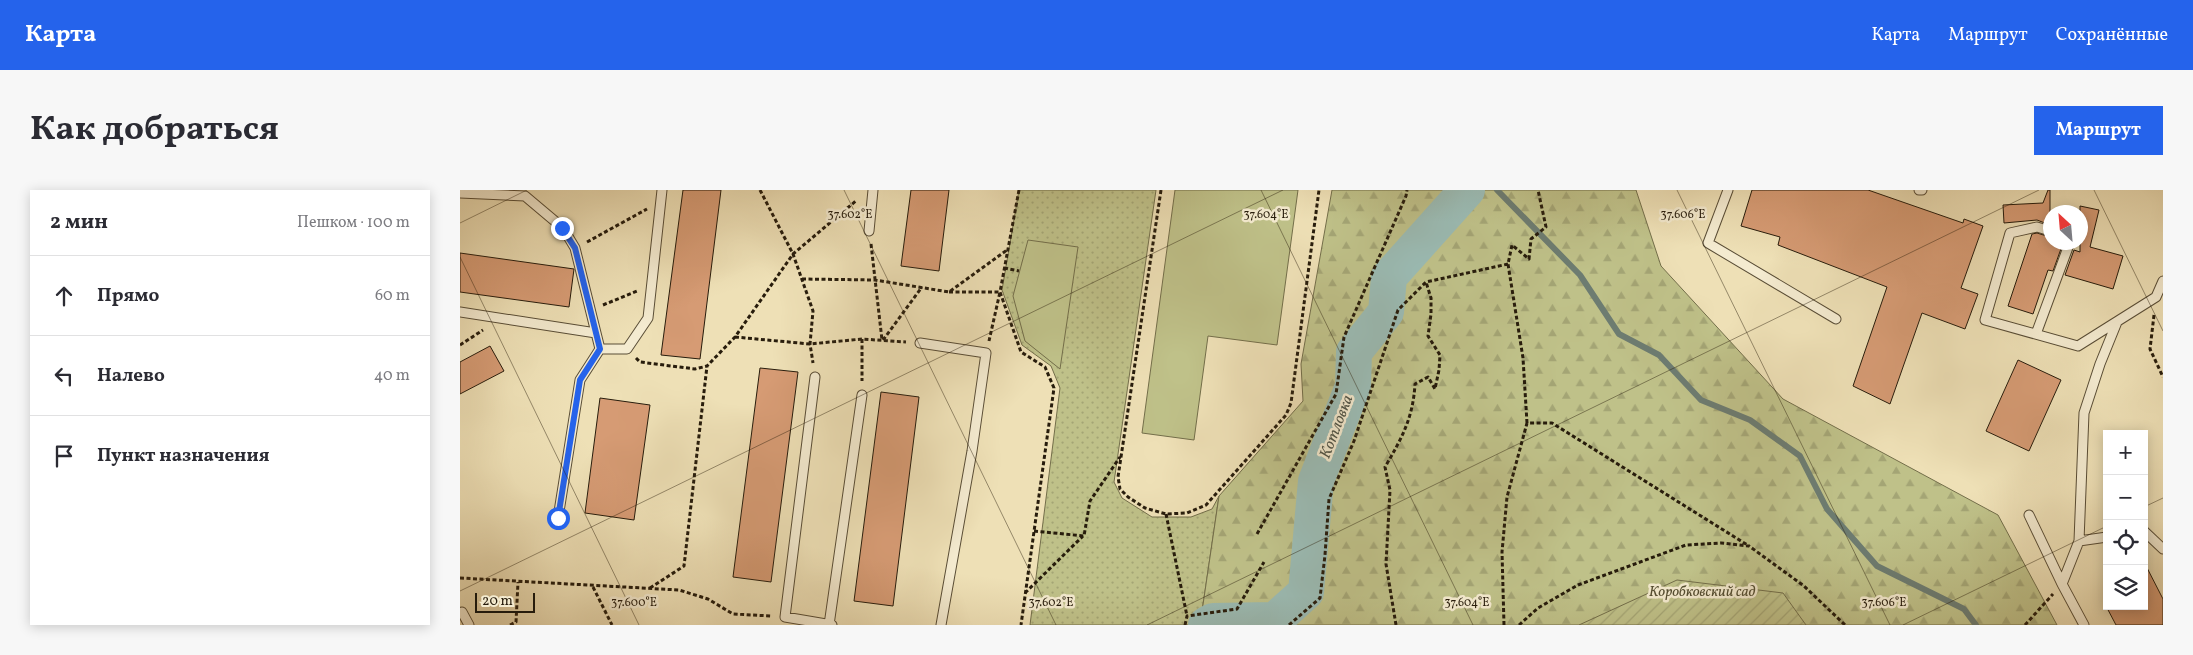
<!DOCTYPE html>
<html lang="ru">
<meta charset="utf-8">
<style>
:root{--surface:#fff;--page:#f7f7f7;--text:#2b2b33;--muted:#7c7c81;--line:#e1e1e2;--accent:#2563eb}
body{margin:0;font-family:Vollkorn,serif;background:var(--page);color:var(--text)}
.controls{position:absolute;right:15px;bottom:15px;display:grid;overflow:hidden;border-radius:0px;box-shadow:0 2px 12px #0003}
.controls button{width:45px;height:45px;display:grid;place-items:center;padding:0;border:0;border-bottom:1px solid var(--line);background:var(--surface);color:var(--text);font:25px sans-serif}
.compass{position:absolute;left:1583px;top:15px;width:45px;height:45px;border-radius:50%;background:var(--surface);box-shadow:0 2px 12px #0003;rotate:334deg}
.scale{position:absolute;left:15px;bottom:12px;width:60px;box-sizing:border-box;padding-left:5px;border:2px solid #271c0c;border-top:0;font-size:14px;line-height:18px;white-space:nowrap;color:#271c0c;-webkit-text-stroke:4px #f4ebd0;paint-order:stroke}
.stop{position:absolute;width:15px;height:15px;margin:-11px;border:4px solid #2563eb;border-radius:50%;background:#fff}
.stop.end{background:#2563eb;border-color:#fff;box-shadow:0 1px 5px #0008}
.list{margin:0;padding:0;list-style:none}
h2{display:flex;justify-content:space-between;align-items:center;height:65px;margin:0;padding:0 20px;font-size:21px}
h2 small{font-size:16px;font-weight:400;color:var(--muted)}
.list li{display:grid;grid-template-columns:32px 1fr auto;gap:15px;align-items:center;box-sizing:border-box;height:80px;padding:0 20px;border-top:1px solid var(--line)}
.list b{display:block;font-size:19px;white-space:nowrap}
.list em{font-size:16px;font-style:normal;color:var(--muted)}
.icon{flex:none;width:28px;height:28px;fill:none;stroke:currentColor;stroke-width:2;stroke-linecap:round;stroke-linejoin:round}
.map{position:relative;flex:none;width:1703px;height:435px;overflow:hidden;border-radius:0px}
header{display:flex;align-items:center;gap:30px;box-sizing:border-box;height:70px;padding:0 25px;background:var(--accent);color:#fff}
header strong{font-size:24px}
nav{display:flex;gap:28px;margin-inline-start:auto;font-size:18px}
.intro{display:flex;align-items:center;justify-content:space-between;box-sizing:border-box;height:120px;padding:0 30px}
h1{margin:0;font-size:35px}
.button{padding:12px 22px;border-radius:0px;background:var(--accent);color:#fff;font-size:18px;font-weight:700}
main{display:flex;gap:30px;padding:0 30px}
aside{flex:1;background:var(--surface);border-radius:0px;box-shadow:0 2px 12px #0003}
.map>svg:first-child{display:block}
</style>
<header>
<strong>Карта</strong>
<nav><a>Карта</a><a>Маршрут</a><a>Сохранённые</a></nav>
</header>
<div class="intro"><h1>Как добраться</h1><a class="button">Маршрут</a></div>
<main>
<aside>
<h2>2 мин<small>Пешком · 100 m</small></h2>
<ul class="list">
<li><svg class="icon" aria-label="ahead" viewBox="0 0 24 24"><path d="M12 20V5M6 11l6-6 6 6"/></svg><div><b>Прямо</b></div><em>60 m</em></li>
<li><svg class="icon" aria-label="left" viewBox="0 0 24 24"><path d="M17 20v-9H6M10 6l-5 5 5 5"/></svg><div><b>Налево</b></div><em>40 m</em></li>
<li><svg class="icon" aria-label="arrive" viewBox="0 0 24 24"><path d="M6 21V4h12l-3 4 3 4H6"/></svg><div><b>Пункт назначения</b></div></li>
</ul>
</aside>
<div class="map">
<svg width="1703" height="435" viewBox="0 0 1703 435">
<defs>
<pattern id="grass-dots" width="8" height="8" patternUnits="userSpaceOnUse" patternTransform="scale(1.25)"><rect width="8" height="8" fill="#bfc189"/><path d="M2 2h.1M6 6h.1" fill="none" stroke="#a4a575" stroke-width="1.8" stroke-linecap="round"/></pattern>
<pattern id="forest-firs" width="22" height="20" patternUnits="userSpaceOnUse" patternTransform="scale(1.25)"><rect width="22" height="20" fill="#bfc189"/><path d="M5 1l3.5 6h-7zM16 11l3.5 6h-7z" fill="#a4a575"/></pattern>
<pattern id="garden-furrows" width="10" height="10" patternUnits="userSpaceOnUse" patternTransform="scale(1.25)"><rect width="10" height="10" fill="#bfc189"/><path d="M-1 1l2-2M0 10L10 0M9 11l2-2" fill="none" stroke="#a4a575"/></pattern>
</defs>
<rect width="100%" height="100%" fill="#eee0b6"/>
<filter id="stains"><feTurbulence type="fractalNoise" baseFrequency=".004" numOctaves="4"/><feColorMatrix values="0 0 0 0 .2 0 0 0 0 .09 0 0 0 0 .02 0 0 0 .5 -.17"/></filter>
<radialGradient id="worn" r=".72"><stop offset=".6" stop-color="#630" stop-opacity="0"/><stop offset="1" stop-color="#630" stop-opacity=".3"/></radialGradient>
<path fill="url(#grass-dots)" stroke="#736e4a" d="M 559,0 L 696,0 L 654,292 L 662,308 L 692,327 L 731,327 L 752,319 L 759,306 L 740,435 L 570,435 L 600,198 L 591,176 L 562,155 L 542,100 Z"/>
<path fill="url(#forest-firs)" stroke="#736e4a" d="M 872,0 L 1176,0 L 1201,76 L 1323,209 L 1538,325 L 1597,435 L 740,435 L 759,306 L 843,211 L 841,174 Z"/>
<path fill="#bfc189" stroke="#736e4a" d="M 715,0 L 838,0 L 817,155 L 748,146 L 734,250 L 682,243 Z
M 568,50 L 618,57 L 600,179 L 565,151 L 553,106 Z"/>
<path fill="url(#garden-furrows)" stroke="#736e4a" d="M 1217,390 L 1323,403 L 1346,435 L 1119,435 Z"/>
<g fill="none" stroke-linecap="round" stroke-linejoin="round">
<path stroke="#6d7c71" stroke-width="6" d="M 1037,0 L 1120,85 L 1159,144 L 1199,165 L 1241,210 L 1290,230 L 1340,266 L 1367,319 L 1417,376 L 1504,419 L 1516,435"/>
<path stroke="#9bbcb5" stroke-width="36" d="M 746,435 L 753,431 L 815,430 L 846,402 L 856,291 L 893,196 L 894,162 L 926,122 L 929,87 L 1007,0"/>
</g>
<path fill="#d69b74" stroke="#271c0c" d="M 223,0 L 261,0 L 240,169 L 201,165 Z
M 451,0 L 489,0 L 479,81 L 441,76 Z
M 1292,0 L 1408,0 L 1503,33 L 1504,29 L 1523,36 L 1501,98 L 1518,104 L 1505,139 L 1462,123 L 1430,214 L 1393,196 L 1427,97 L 1318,55 L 1320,47 L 1281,36 Z
M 1588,0 L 1590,0 L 1590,35 L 1577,30 L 1544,33 L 1543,15 L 1583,13 Z
M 1620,16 L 1639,20 L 1630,57 L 1663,66 L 1653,99 L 1605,85 L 1614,60 L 1620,62 Z
M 1577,43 L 1590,47 L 1590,52 L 1602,56 L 1593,81 L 1588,80 L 1573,124 L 1548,116 L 1572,44 Z
M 0,63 L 114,79 L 109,117 L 0,102 Z
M 30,156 L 44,181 L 0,204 L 0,172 Z
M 1558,170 L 1601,190 L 1569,261 L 1526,241 Z
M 300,178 L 338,182 L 311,392 L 273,387 Z
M 421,202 L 459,207 L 433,416 L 394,411 Z
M 140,208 L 190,215 L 174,330 L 125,323 Z
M 1684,372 L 1703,409 L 1703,435 L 1656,435 L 1646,416 L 1684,416 Z"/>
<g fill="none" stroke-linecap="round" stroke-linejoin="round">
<defs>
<path id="lane" d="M 1268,0 L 1248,53 L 1376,129
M 1459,0 L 1462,0
M 0,3 L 65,6 L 103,38 L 115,58 L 140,159 L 167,159 L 188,128 L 202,0
M 409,41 L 413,0
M 1590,41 L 1577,37 L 1550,43 L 1525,130 L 1618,156 L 1696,107 L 1703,91
M 0,122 L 136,143
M 1576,144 L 1610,52
M 460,153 L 526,163 L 512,261 L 481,435
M 355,187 L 325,427 L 372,435
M 1569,325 L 1602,394 L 1624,435
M 98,328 L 120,190 L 140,159
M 1684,341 L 1703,359
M 1619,351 L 1647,347
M 1602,394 L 1619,351 L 1624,223 L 1640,174 L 1657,132
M 2,422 L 9,435
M 369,435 L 402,205"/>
</defs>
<use href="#lane" stroke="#594d36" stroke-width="11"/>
<path stroke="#271c0c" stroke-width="3" stroke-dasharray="4 2.5" stroke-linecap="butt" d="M 300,0 L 333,64 L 353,121 L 350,154 L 353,173
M 559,0 L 540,102 L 561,162 L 585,177 L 594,198 L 561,435
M 701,0 L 658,287 L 660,299 L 668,307 L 685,318 L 706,324 L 727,323 L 746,315 L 826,225 L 831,213 L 859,0
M 127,52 L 187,19
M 411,54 L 422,150
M 544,78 L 559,81
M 342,89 L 415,90 L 489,102 L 547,60
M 489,102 L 540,102 L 529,151
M 143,115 L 177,101
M 1694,125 L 1690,159 L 1703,187
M 275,147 L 350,154 L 402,149 L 446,152
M 402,149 L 402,191
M 423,150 L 462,97
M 0,155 L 23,140
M 176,168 L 180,172 L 235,179 L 247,176 L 275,147 L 333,64 L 397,10
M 1067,233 L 1063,168 L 1048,74 L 1052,55 L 1069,69 L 1071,49 L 1086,37 L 1078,0
M 706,324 L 727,426
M 574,341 L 624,346 L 630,311 L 660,267
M 797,344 L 876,204 L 884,147 L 946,6 L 947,0
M 0,388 L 219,400 L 248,409 L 273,424 L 311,426
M 133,397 L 152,435
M 190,398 L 224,376 L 247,176
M 565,403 L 623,346
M 50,435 L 56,432 L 58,392
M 725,435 L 727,426 L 777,419 L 804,372
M 829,435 L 860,408 L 865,365 L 869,309 L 894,251 L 938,120 L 966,92 L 1048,74
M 936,435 L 926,374 L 930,300 L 925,277 C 942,248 953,228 955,194 L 968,187 L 975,199 L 979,180 L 980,165 L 968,146 L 971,124 L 971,108 L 966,92
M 1044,435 L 1042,362 L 1047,307 L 1067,233 L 1092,233 L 1289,356
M 1059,435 L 1078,418 L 1118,395 L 1226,355 L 1261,353 L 1289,356 L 1344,396 L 1385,435
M 1565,435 L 1593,404"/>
<use href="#lane" stroke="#f4ebd0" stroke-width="9"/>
</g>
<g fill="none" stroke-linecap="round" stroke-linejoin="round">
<path stroke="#2563eb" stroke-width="6" d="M 98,328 L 120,190 L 140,159 L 115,58 L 102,38"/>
</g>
<path fill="none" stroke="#271c0c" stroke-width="1" stroke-opacity="0.45" d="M 384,0 L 596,435M 801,0 L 1013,435M 1217,0 L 1430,435M 1634,0 L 1703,141M 0,33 L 67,0M 0,67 L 179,435M 1684,317 L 1703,308M 0,401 L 823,0M 687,435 L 1579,0M 1443,435 L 1647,336"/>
<g text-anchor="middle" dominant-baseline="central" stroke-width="5" stroke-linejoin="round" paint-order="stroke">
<g font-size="15" font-style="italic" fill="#554e32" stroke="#f4ebd0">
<text x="1242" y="402">Коробковский сад</text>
</g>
<g font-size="16" font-style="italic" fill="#505447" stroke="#f4ebd0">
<text transform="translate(877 237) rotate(-69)">Котловка</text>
</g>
</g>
<g font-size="12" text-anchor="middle" fill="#271c0c" stroke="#f4ebd0" stroke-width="5" stroke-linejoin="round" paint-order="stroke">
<text x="390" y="28">37.602°E</text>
<text x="806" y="28">37.604°E</text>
<text x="1223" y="28">37.606°E</text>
<text x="174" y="416">37.600°E</text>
<text x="591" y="416">37.602°E</text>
<text x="1007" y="416">37.604°E</text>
<text x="1424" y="416">37.606°E</text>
</g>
<rect width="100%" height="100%" filter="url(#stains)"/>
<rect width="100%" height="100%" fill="url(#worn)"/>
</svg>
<div class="controls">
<button>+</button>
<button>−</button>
<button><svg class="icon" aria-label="locate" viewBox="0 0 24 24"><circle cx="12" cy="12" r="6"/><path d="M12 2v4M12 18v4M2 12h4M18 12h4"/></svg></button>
<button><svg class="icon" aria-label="layers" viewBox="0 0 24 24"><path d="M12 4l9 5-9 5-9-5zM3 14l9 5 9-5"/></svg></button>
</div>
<svg class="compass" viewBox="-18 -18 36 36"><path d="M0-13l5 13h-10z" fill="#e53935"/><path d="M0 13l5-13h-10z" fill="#7c7c81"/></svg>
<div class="scale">20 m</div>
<div class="stop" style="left:98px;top:328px"></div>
<div class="stop end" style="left:102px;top:38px"></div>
</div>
</main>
